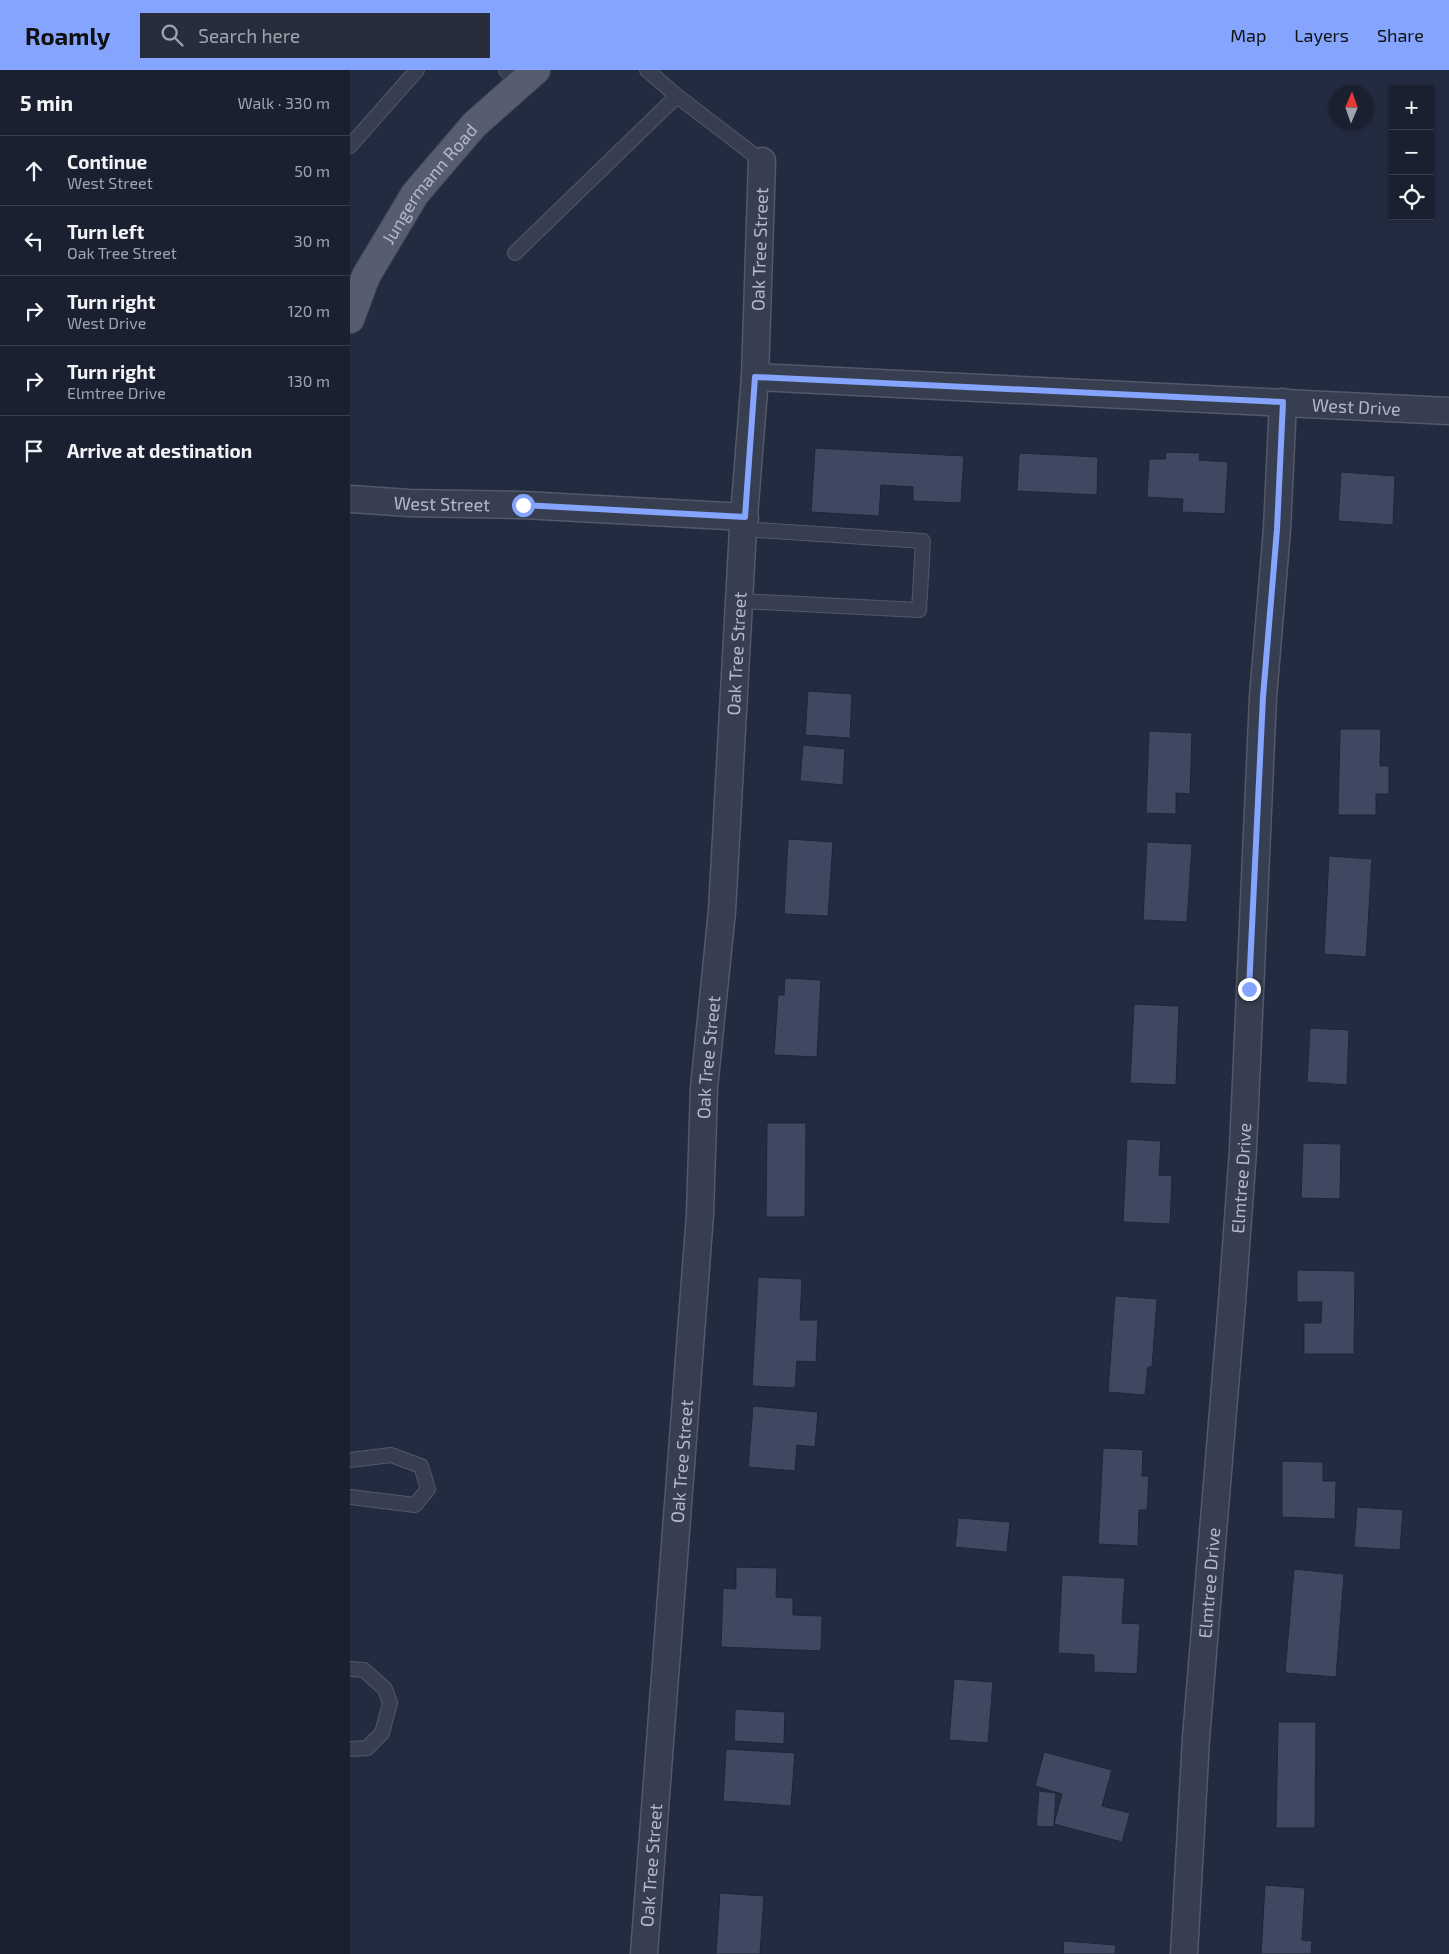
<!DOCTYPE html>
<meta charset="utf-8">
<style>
:root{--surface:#1a2030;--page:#272d3c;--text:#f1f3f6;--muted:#9fa3ab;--line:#383e4c;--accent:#84a4fe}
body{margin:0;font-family:"Exo 2",sans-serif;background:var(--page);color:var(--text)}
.controls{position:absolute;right:15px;top:15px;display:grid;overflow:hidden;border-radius:0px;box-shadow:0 1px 4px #0004}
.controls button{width:45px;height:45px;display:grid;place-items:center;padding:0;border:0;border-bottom:1px solid var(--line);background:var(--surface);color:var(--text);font:25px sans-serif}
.compass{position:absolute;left:979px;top:15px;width:45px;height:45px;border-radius:50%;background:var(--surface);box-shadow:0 1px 4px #0004;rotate:2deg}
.stop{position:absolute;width:15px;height:15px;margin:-11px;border:4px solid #84a4fe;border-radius:50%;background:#fff}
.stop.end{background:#84a4fe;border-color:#fff;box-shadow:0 1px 5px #0008}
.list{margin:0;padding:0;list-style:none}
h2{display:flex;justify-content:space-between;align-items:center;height:65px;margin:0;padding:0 20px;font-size:21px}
h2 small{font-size:16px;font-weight:400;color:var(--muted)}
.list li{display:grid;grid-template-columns:32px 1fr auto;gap:15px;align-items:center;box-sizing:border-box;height:70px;padding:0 20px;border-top:1px solid var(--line)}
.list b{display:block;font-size:19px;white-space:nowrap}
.list p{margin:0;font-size:16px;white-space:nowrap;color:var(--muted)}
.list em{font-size:16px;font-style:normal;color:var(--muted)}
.icon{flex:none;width:28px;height:28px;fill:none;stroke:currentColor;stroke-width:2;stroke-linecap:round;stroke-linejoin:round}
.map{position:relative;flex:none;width:1099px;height:1884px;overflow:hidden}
header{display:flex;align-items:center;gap:30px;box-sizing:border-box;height:70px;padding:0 25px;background:var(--accent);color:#111}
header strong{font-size:24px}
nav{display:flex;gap:28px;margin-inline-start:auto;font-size:18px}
.search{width:350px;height:45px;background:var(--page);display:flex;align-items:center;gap:12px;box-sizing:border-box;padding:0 18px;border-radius:0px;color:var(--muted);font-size:19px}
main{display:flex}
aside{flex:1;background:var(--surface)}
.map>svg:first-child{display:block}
</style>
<header>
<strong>Roamly</strong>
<div class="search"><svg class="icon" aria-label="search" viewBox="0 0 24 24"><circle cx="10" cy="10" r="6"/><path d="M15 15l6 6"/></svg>Search here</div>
<nav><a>Map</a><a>Layers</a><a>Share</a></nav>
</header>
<main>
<aside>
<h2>5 min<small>Walk · 330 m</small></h2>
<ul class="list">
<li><svg class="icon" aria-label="ahead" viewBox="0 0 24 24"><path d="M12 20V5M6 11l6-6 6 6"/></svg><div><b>Continue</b><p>West Street</p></div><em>50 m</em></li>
<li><svg class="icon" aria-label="left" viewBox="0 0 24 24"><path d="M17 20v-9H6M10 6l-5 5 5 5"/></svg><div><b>Turn left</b><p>Oak Tree Street</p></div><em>30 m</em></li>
<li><svg class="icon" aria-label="right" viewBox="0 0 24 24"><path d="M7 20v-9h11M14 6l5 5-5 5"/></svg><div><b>Turn right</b><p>West Drive</p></div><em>120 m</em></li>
<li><svg class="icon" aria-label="right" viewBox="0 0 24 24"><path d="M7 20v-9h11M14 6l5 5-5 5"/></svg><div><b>Turn right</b><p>Elmtree Drive</p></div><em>130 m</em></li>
<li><svg class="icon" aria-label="arrive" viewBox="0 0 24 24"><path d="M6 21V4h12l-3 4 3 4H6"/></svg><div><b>Arrive at destination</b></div></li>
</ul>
</aside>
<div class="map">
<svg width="1099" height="1884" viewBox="0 0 1099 1884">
<rect width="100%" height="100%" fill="#232b40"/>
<path fill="#3e4860" stroke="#1e2536" d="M 465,378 L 614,386 L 611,433 L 563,431 L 563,417 L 531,415 L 529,446 L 461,442 Z
M 816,382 L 850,383 L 849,390 L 878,392 L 875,444 L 832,442 L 833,429 L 797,427 L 799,389 L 815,389 Z
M 669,383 L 748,387 L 747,425 L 667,421 Z
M 991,402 L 1045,406 L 1043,455 L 988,451 Z
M 458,621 L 502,624 L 500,668 L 455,665 Z
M 990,659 L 1031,659 L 1030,696 L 1039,696 L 1039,724 L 1026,724 L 1026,745 L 988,745 Z
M 799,661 L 842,663 L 840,724 L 826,723 L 826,744 L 796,743 Z
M 453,675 L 495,679 L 493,715 L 450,711 Z
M 438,769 L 483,772 L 478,846 L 434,844 Z
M 797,772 L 842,774 L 837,852 L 793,850 Z
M 979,786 L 1022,789 L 1016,887 L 974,884 Z
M 435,908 L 471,910 L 467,987 L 424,985 L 428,925 L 434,925 Z
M 784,934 L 829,936 L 826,1015 L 780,1013 Z
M 960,958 L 999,960 L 997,1015 L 957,1012 Z
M 417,1053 L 456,1053 L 455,1147 L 416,1147 Z
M 777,1069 L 811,1071 L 809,1105 L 822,1106 L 820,1154 L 773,1152 Z
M 953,1073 L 991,1074 L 990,1129 L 951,1128 Z
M 947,1200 L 1005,1201 L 1004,1284 L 954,1284 L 954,1253 L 971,1253 L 972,1232 L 947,1232 Z
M 408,1207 L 452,1209 L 450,1250 L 468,1250 L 466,1292 L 447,1291 L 445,1318 L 402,1316 Z
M 765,1226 L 807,1229 L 802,1297 L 798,1297 L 795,1325 L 758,1322 Z
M 403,1336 L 468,1342 L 465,1377 L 447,1375 L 445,1401 L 398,1397 Z
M 753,1378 L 793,1380 L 792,1406 L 799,1406 L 797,1440 L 789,1440 L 788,1476 L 748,1474 Z
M 932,1391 L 973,1392 L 973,1411 L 986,1411 L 985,1449 L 932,1447 Z
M 1007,1437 L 1053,1440 L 1050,1480 L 1004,1477 Z
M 608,1448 L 660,1452 L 657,1482 L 605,1477 Z
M 386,1497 L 427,1498 L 426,1527 L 443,1528 L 443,1545 L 472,1546 L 471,1581 L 371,1577 L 373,1518 L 386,1519 Z
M 944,1499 L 994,1504 L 986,1607 L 935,1603 Z
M 712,1505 L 775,1508 L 772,1553 L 790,1554 L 787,1604 L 744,1602 L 744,1585 L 708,1583 Z
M 604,1609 L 643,1612 L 638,1673 L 599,1670 Z
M 385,1639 L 435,1642 L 434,1674 L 384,1671 Z
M 928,1652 L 966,1652 L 965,1758 L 926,1758 Z
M 376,1679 L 445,1683 L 441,1736 L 373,1731 Z
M 694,1682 L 762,1700 L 752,1736 L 780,1743 L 772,1772 L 704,1754 L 712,1724 L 685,1716 Z
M 689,1721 L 706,1723 L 704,1757 L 686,1756 Z
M 915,1815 L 955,1818 L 952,1870 L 962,1871 L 961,1884 L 911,1884 Z
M 370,1823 L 414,1826 L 410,1884 L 366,1884 Z
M 714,1871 L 766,1875 L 765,1884 L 713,1884 Z"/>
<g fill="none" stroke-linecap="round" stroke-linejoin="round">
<defs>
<path id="lane" d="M 156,0 L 169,15
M 297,0 L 327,26 L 412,91
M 0,76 L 67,0
M 165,183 L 327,26
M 390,531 L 569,540 L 573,471 L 393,459
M 0,1390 L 41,1385 L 71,1396 L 78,1419 L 65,1435 L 0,1427
M 0,1599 L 14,1600 L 35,1619 L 40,1633 L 32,1663 L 17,1678 L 0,1679"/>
<g id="street">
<path id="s1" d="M 405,307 L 1099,341"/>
<path id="s2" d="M 0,429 L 59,433 L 173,435 L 395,447"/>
<path id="s3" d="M 294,1884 L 350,1144 L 354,1018 L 372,841 L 393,459 L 405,307 L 412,91"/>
<path id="s4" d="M 834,1884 L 846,1668 L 882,1232 L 893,1080 L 913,627 L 927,459 L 933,332"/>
</g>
<g id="primary">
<path id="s5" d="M 0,249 L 16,206 L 65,124 L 124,55 L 186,0"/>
</g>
</defs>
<use href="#lane" stroke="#52596a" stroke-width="16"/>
<use href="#street" stroke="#52596a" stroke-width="29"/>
<use href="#primary" stroke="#404758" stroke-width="30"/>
<use href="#lane" stroke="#373e4f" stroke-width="14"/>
<use href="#street" stroke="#373e4f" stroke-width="26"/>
<use href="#primary" stroke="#555d6f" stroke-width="28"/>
</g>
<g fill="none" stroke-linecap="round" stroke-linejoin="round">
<path stroke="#84a4fe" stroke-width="6" d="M 173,435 L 395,447 L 405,307 L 933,332 L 927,459 L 913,627 L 899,919"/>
</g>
<g text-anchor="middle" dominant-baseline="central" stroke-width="4" stroke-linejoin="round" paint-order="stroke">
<g font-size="18" fill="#b3b9ca" stroke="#1c2334">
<text stroke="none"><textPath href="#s5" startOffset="158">Jungermann Road</textPath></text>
<text stroke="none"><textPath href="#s3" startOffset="1709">Oak Tree Street</textPath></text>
<text stroke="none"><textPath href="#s1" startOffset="602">West Drive</textPath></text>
<text stroke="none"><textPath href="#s2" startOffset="92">West Street</textPath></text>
<text stroke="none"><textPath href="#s3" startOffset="1304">Oak Tree Street</textPath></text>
<text stroke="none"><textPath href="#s3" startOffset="899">Oak Tree Street</textPath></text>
<text stroke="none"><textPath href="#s4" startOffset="778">Elmtree Drive</textPath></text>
<text stroke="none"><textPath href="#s3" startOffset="494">Oak Tree Street</textPath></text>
<text stroke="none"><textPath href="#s4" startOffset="372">Elmtree Drive</textPath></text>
<text stroke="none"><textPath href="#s3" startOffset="89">Oak Tree Street</textPath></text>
</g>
</g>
</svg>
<div class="controls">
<button>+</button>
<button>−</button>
<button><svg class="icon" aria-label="locate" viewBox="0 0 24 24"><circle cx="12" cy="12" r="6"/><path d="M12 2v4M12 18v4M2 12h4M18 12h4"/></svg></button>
</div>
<svg class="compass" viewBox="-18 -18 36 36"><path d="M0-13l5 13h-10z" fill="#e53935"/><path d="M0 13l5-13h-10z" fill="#9fa3ab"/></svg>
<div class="stop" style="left:173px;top:435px"></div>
<div class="stop end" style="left:899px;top:919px"></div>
</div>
</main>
